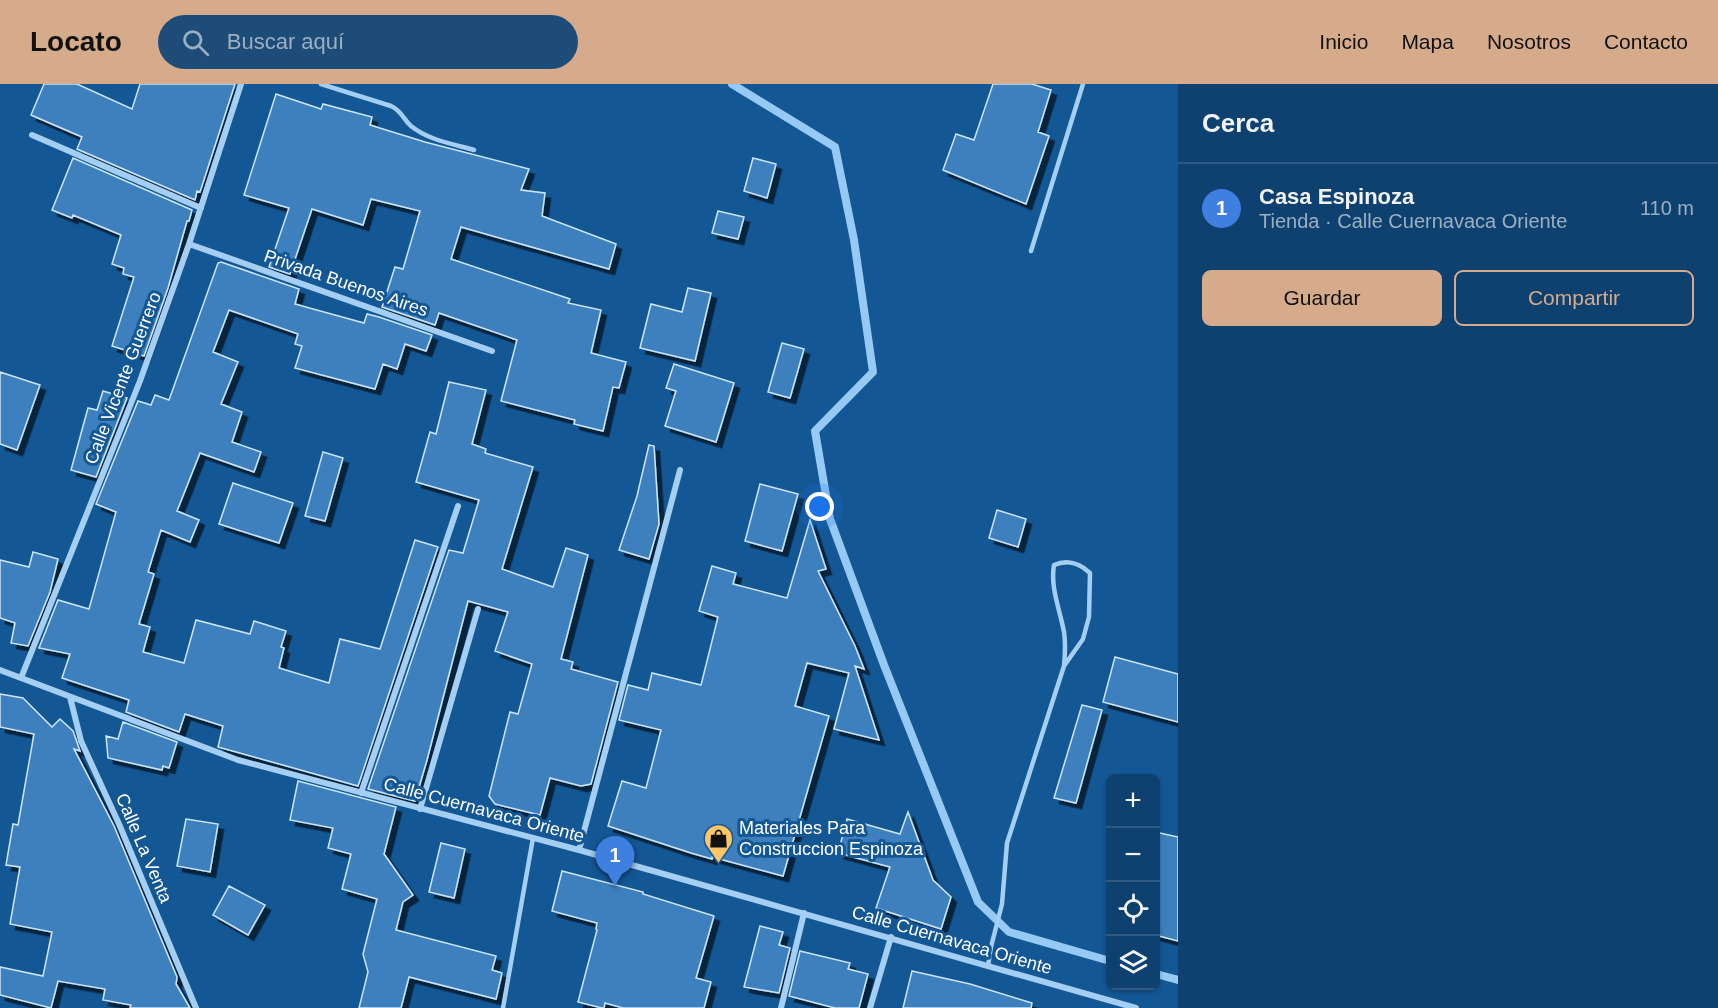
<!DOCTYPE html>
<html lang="es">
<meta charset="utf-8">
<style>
:root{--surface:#0f4170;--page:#1d4c78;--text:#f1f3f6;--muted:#9bafc3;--line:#2f5a83;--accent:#d6ab8b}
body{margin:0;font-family:Helvetica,sans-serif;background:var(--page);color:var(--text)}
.controls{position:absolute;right:18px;bottom:18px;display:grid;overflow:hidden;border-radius:9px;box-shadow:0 2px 4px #0004}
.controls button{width:54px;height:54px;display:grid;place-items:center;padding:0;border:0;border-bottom:2px solid var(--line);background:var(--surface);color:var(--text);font:30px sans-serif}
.you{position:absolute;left:820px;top:423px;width:21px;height:21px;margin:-15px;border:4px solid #fff;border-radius:50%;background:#1a73e8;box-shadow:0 0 0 9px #1a73e833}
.badge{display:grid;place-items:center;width:39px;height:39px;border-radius:50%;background:var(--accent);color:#fff;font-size:20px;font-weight:700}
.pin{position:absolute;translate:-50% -50px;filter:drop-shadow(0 2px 3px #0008)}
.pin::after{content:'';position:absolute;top:32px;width:21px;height:18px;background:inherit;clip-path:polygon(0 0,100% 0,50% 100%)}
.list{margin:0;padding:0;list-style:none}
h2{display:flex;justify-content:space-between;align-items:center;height:78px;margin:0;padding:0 24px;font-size:26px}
h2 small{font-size:20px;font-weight:400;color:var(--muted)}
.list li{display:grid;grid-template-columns:39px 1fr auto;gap:18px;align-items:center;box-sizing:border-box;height:90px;padding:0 24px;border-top:2px solid var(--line)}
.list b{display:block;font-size:22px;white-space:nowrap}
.list p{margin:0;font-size:20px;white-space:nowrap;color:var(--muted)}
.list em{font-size:20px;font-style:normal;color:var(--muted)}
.actions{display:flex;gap:12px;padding:18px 24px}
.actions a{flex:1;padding:14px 0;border:2px solid var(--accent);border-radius:9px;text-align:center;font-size:21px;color:var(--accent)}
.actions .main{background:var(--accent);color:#111}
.icon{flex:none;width:33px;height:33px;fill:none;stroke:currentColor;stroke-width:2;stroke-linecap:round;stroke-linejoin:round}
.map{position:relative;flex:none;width:1178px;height:924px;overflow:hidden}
header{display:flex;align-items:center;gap:36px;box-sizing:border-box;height:84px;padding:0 30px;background:var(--accent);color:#111}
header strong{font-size:28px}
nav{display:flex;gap:33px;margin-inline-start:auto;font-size:21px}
.search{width:420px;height:54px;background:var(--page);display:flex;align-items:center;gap:15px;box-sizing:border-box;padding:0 21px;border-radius:33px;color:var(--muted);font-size:22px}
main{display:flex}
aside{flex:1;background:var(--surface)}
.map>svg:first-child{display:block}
</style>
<header>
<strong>Locato</strong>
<div class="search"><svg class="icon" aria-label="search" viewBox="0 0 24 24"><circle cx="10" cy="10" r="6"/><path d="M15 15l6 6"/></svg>Buscar aquí</div>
<nav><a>Inicio</a><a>Mapa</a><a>Nosotros</a><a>Contacto</a></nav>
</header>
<main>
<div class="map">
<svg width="1178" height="924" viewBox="0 0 1178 924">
<defs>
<filter id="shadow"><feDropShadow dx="5.5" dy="5.5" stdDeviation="0" flood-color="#0009"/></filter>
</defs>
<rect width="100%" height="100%" fill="#145795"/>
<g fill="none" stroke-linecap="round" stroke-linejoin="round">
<path stroke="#96caf5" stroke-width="8" d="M 732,0 L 835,63 L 854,156 L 873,288 L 815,347 L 830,435 L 884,581 L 978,818 L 1009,848 L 1110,877
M 1156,890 L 1178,896"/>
</g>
<path fill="#3d80bd" stroke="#cbe6fc" stroke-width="1.5" filter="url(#shadow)" d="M 44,0 L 77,0 L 132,25 L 140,0 L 235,0 L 200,108 L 197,107 L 195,116 L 77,65 L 82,53 L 31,31 Z
M 993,0 L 1032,0 L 1051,6 L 1038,48 L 1049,52 L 1026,120 L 943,86 L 956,50 L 974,56 Z
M 276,10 L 321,25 L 323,20 L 372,33 L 370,41 L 425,58 L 529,85 L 521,106 L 545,109 L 542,132 L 616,160 L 609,185 L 461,143 L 451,175 L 570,215 L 568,219 L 601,226 L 591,269 L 626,278 L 619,304 L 613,303 L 603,347 L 574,340 L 575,336 L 501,317 L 517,256 L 439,229 L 435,241 L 382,223 L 395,183 L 403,185 L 420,127 L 371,115 L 363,141 L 312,125 L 290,190 L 269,183 L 289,124 L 244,111 Z
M 73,74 L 192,126 L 189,137 L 187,137 L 168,204 L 144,272 L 112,262 L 134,193 L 123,190 L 124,184 L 112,180 L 121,151 L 73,131 L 72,134 L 52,126 Z
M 753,74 L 776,80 L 767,114 L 744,107 Z
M 718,127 L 744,133 L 738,155 L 712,149 Z
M 221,178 L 299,205 L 295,220 L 364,239 L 367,230 L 379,233 L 432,251 L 426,267 L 405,260 L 397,285 L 383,280 L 375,305 L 295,284 L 302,262 L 295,260 L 298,250 L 229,226 L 213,268 L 238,278 L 221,320 L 242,328 L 232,358 L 261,368 L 254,388 L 200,369 L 177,427 L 199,436 L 190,458 L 161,446 L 148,488 L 154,490 L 139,540 L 150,543 L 143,568 L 184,579 L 196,536 L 250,550 L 254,537 L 286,547 L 281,563 L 284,564 L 279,584 L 329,599 L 340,555 L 380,565 L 415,456 L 438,463 L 358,702 L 218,663 L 223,642 L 185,630 L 179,648 L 126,628 L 129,616 L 62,594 L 70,570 L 39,564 L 58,516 L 89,525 L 116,428 L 96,420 L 138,317 L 151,321 L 155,311 L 169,316 L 218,179 Z
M 688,204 L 711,209 L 695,277 L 640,264 L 651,220 L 682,228 Z
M 782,259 L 804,265 L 790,314 L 768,308 Z
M 674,280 L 734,299 L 716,358 L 665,342 L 676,307 L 666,304 Z
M 0,288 L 40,301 L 17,366 L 0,360 Z
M 449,298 L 486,306 L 472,360 L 486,365 L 485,369 L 533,383 L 502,485 L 553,503 L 566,464 L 588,471 L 561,575 L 573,578 L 571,585 L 618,598 L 591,700 L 581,702 L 550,694 L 540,731 L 495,720 L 489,712 L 510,628 L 518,630 L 532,580 L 495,567 L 508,528 L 468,517 L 427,676 L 415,717 L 368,705 L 449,466 L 463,469 L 479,416 L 416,398 L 430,348 L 436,350 Z
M 103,307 L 127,314 L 96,393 L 71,386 L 88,324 L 97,326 Z
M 649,361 L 654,362 L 659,440 L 649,475 L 619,466 L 637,412 Z
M 323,368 L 343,374 L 325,437 L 305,432 Z
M 233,399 L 293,419 L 279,459 L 219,440 Z
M 760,400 L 798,410 L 782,467 L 745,457 Z
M 997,426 L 1026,435 L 1018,463 L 989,454 Z
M 810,436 L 826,485 L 818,487 L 855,562 L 864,585 L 855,582 L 879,656 L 834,645 L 849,589 L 807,579 L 795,622 L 829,632 L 783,792 L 712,773 L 712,775 L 691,769 L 608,742 L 622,697 L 646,704 L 661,646 L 619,636 L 628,601 L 648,606 L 652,589 L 701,601 L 718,533 L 699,527 L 712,482 L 736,489 L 733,500 L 787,514 Z
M 33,468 L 58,475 L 50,508 L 28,562 L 11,559 L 15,539 L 0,534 L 0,476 L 29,483 Z
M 1115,573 L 1178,590 L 1178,638 L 1103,618 Z
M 0,610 L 23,614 L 52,643 L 60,635 L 73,647 L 80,667 L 74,665 L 114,742 L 177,893 L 176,900 L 190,924 L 130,924 L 131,921 L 103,916 L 105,905 L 58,897 L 51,924 L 0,911 L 0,883 L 43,892 L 52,848 L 10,840 L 20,783 L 6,781 L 13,740 L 18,741 L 34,650 L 0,643 Z
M 1082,621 L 1102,626 L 1076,719 L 1054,714 Z
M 123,638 L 177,658 L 169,684 L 163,682 L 162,686 L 108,674 L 106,652 L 118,655 Z
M 298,697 L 396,723 L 384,770 L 413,811 L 403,818 L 396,846 L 496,872 L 492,886 L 502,889 L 496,915 L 409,893 L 401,924 L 359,924 L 368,888 L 363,870 L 377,815 L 342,805 L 351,770 L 328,764 L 333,744 L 290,736 Z
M 908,728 L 933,796 L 951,813 L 941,845 L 876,824 L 890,783 L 838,769 L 847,735 L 900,750 Z
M 186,735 L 218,740 L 210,788 L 177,782 Z
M 1155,748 L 1178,753 L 1178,857 L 1155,851 Z
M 441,759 L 465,765 L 454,814 L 429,808 Z
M 562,787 L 643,808 L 643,810 L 714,832 L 696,894 L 711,898 L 704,924 L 623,924 L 605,919 L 604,924 L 602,924 L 578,918 L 597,846 L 596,845 L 597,839 L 552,827 Z
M 229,802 L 265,821 L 248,851 L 213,831 Z
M 760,842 L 783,848 L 779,861 L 790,864 L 779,909 L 744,903 Z
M 800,867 L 850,879 L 848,885 L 868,890 L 859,924 L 835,924 L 789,912 Z
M 912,887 L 970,900 L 1032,919 L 1031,924 L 903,924 Z"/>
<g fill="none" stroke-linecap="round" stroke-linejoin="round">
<path stroke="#a4cef2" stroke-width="4.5" d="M 321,0 L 391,22 C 402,27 403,35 411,42 C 428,56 453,60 474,66
M 1031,167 L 1083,0
M 988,882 L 991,863 L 1002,820 L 1007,759 L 1064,582 L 1083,555 L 1089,533 L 1090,489 C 1079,479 1068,475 1054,481 C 1050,503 1060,526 1064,548 C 1066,560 1065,571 1064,582
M 503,924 L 533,754"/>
<path stroke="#a4cef2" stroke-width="6" d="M 32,51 L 201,124
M 189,160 L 492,267
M 0,586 L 238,676 L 579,766 L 1136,924
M 21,594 L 140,297 L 189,160 L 241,0
M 70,613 L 81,657 L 119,740 L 196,924
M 361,709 L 458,422
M 420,725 L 478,525
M 579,766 L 680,386
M 781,924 L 804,829
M 870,924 L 891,853"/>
</g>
<defs>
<symbol id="shop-pin" viewBox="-11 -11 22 30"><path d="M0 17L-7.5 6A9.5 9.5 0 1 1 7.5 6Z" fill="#ffc665" stroke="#145795"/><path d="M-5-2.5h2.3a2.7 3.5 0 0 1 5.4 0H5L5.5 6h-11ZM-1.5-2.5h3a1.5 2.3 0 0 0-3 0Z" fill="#111"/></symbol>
</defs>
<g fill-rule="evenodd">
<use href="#shop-pin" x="702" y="738" width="33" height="45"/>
</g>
<g text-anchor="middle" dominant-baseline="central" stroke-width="6" stroke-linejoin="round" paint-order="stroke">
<g font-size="18" fill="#fff" stroke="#145795">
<text transform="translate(346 199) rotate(19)">Privada Buenos Aires</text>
<text transform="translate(123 294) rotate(-69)">Calle Vicente Guerrero</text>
<text transform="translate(484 726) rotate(15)">Calle Cuernavaca Oriente</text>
<text transform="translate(144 764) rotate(67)">Calle La Venta</text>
<text transform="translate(952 856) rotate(16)">Calle Cuernavaca Oriente</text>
</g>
<g font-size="18" fill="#fff" stroke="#145795" text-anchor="start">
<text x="739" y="744">Materiales Para<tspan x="739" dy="21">Construccion Espinoza</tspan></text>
</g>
</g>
</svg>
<div class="controls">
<button>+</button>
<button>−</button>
<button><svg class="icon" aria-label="locate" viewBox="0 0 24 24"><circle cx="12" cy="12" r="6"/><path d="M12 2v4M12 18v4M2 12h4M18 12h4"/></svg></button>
<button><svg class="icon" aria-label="layers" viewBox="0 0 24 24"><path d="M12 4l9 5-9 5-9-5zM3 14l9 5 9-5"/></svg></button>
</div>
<div class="you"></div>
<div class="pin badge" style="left:615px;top:802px;background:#3f7fe0">1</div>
</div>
<aside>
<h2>Cerca<small></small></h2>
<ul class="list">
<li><span class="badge" style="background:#3f7fe0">1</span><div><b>Casa Espinoza</b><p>Tienda · Calle Cuernavaca Oriente</p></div><em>110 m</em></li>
</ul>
<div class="actions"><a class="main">Guardar</a><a>Compartir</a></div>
</aside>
</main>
